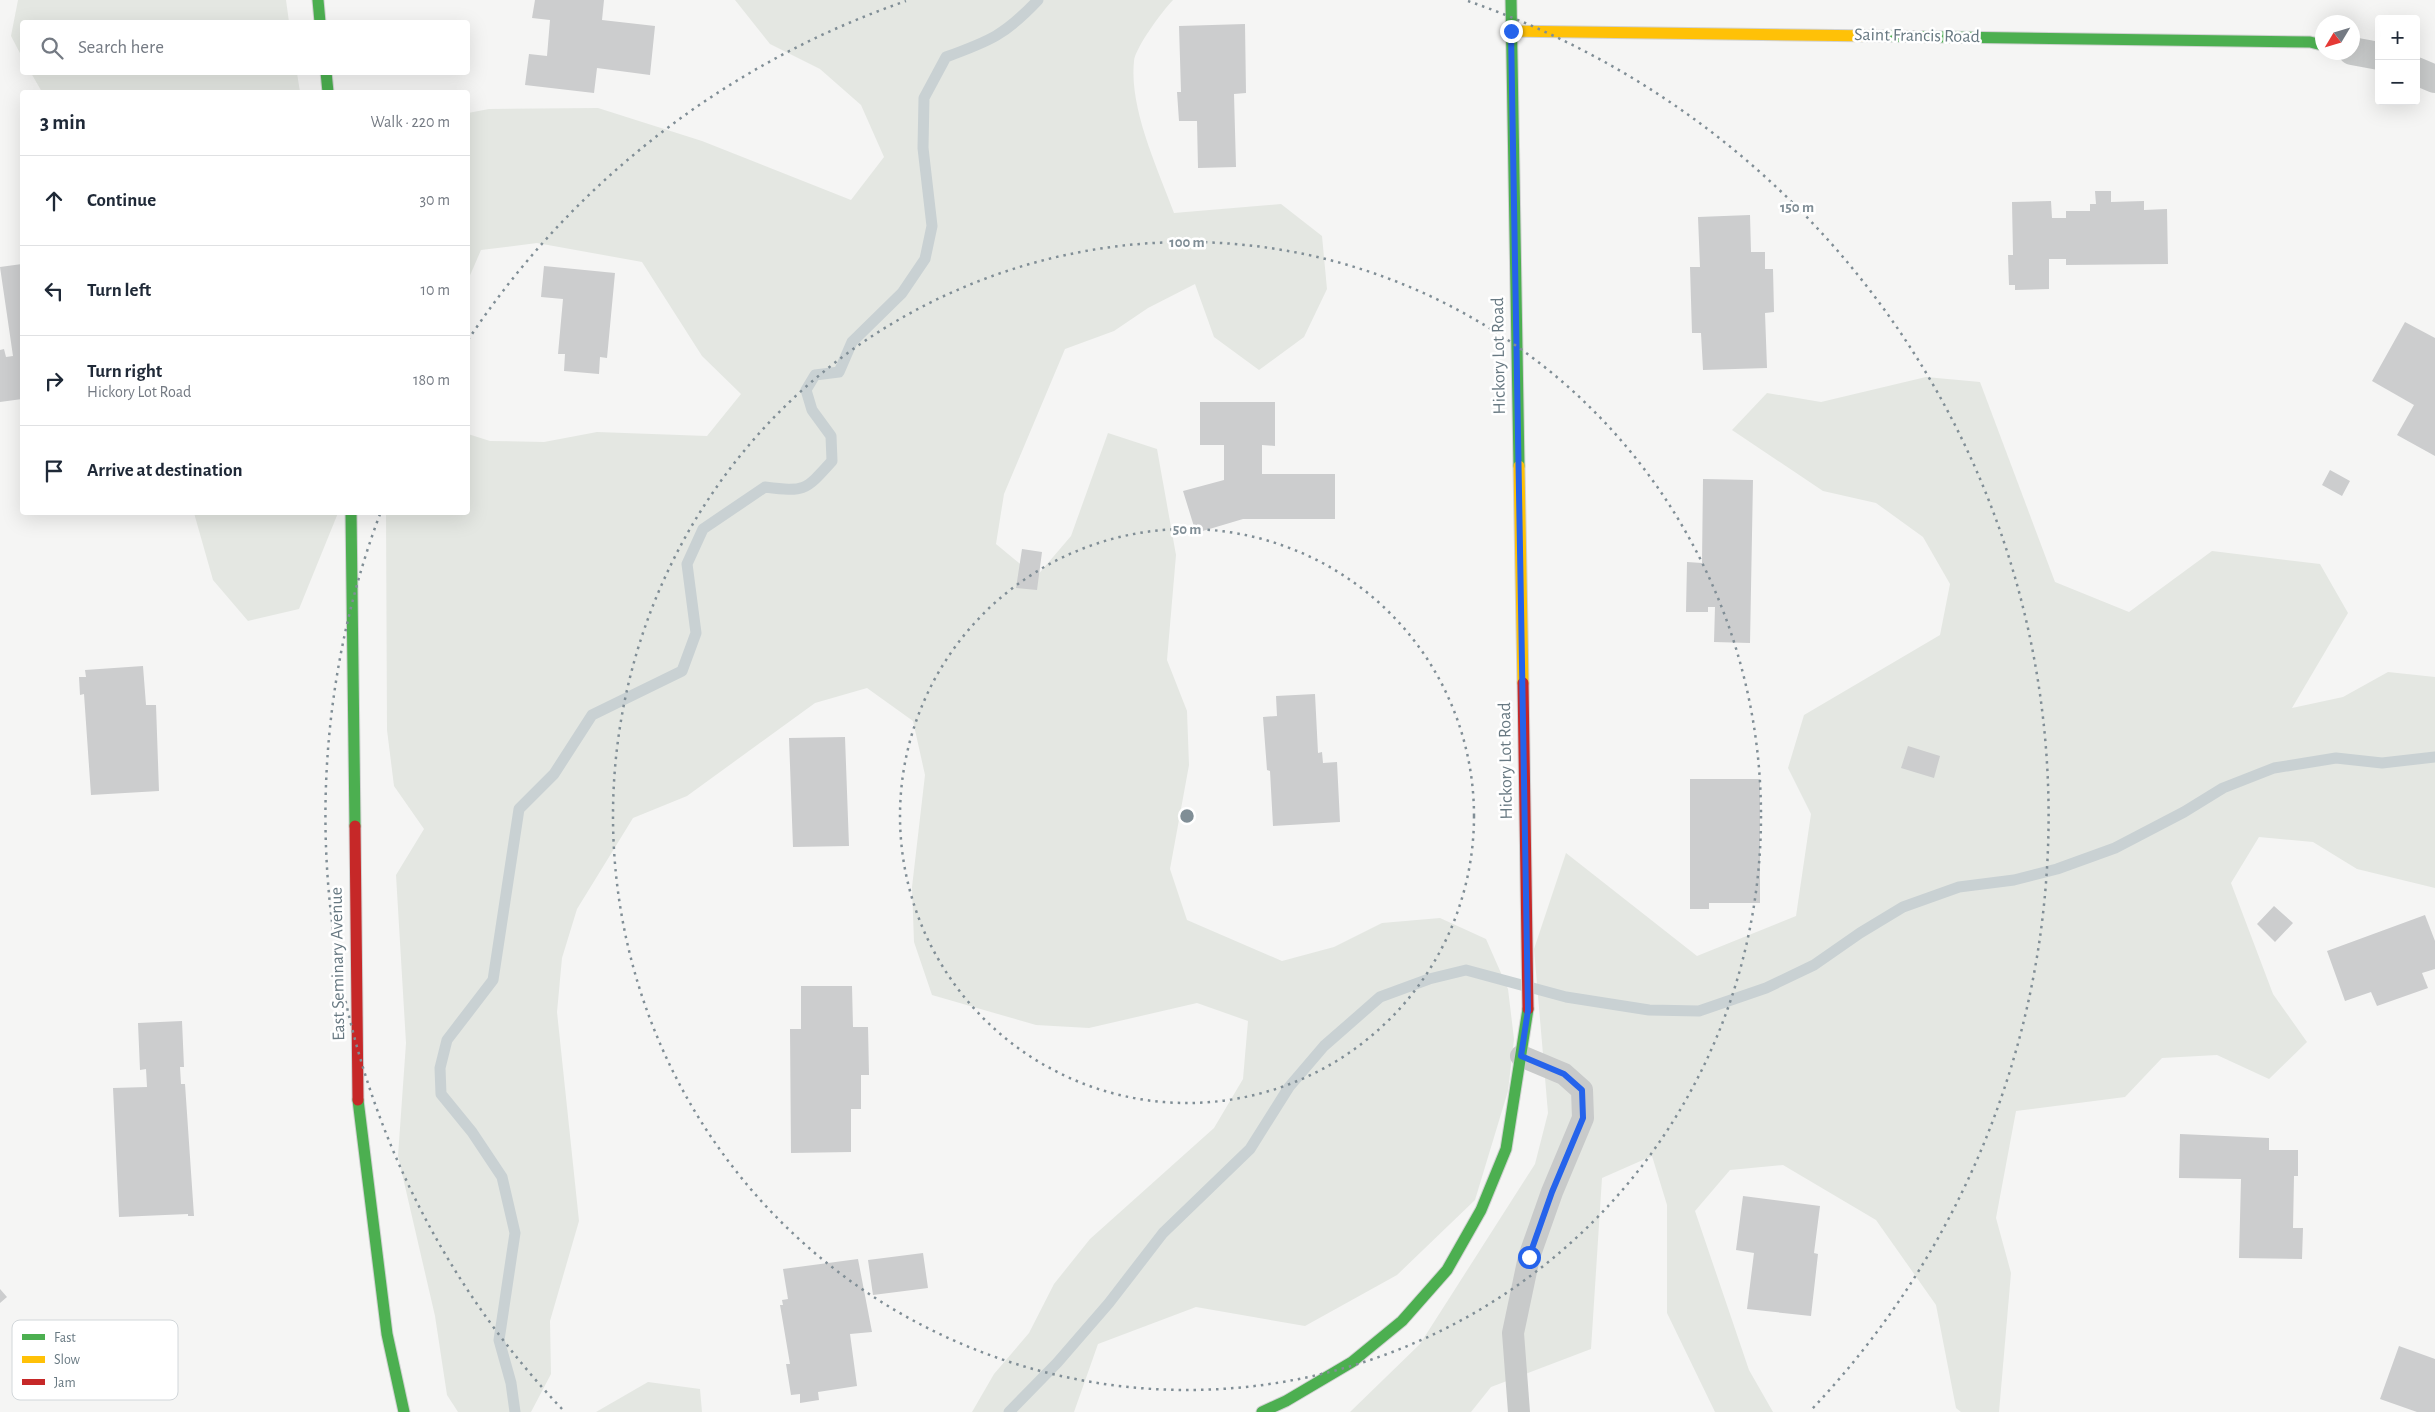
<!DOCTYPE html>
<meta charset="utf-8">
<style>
:root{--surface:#fff;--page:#f2f2f3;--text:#1f2937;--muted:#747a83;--line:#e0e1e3}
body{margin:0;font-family:"Alegreya Sans",sans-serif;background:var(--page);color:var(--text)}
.controls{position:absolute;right:15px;top:15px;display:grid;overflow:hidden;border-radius:5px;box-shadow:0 5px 20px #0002}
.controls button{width:45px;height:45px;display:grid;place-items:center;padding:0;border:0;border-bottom:1px solid var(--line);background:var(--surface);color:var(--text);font:25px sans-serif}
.compass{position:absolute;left:2315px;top:15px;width:45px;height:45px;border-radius:50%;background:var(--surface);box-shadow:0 5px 20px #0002;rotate:232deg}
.stop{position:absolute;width:15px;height:15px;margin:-11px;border:4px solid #2563eb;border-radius:50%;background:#fff}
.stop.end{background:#2563eb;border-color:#fff;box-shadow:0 1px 5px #0008}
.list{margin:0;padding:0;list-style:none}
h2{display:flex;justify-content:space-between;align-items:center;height:65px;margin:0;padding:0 20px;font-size:21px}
h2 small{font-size:16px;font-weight:400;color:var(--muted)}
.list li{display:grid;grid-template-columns:32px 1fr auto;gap:15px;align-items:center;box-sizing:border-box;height:90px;padding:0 20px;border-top:1px solid var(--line)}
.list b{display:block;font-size:19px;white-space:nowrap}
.list p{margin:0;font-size:16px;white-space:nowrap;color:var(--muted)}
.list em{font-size:16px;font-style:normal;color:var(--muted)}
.icon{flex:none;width:28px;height:28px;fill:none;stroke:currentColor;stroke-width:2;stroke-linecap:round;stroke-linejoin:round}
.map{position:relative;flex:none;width:2435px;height:1412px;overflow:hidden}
.search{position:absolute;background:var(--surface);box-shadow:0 5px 20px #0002;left:20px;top:20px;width:450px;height:55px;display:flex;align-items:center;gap:12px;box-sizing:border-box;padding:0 18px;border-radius:5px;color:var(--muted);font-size:19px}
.panel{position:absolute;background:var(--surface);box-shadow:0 5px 20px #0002;left:20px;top:90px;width:450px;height:425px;border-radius:5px}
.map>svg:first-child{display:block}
</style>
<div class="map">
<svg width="2435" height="1412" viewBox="0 0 2435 1412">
<rect width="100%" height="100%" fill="#f5f5f4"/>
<path fill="#e4e7e2" d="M 18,0 L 286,0 L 289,22 L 22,22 L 22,57 L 11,36 Z
M 735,0 L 1173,0 C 1163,10 1135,48 1134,61 C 1129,109 1158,169 1174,213 L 1281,204 L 1322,236 L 1327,289 L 1304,337 L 1259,370 L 1214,337 L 1195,284 L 1148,308 L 1114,331 L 1065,349 L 1004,494 L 996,544 L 1036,577 L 1071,536 L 1108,433 L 1157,449 L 1176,555 L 1167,660 L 1187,711 L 1189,765 L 1170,869 L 1187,920 L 1282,961 L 1334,947 L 1382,923 L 1440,918 L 1486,939 L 1508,989 L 1514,1039 L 1508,1091 L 1475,1200 L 1397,1275 L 1305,1326 L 1196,1307 L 1098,1344 L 1074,1412 L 972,1412 L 994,1374 L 1029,1333 L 1054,1284 L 1090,1239 L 1214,1128 L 1243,1079 L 1248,1021 L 1197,1003 L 1089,1028 L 1036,1025 L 932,995 L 914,942 L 912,887 L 925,775 L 913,721 L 867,688 L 815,703 L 687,796 L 633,818 L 577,909 L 562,958 L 557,1012 L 579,1221 L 550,1321 L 551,1374 L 531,1412 L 458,1412 L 447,1395 L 435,1316 L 398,1156 L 406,1043 L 396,875 L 424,829 L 394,786 L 387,730 L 386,513 L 468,512 L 468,434 L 490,441 L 544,442 L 597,432 L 707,436 L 741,394 L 702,356 L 642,262 L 537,243 L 481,250 L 468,280 L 468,113 L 489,109 L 598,108 L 702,141 L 851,200 L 884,157 L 861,105 L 820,69 L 770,44 Z
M 31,73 L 297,73 L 300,92 L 42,92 Z
M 1926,377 L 1980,382 L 2055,582 L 2129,612 L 2212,551 L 2320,564 L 2348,613 L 2292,708 L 2343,697 L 2388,672 L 2435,677 L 2435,888 L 2357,869 L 2313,842 L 2259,837 L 2231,883 L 2273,994 L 2307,1042 L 2269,1079 L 2217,1055 L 2162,1058 L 2125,1097 L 2016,1111 L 1996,1218 L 2011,1273 L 1999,1412 L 1961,1412 L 1956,1408 L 1936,1305 L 1876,1220 L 1783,1165 L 1730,1170 L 1695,1211 L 1749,1370 L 1773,1412 L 1715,1412 L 1667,1313 L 1667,1205 L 1652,1156 L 1602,1178 L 1591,1349 L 1491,1387 L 1471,1412 L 1350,1412 L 1420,1344 L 1535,1164 L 1548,1113 L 1534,949 L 1566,853 L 1697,956 L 1796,916 L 1811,814 L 1788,768 L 1804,715 L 1940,635 L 1950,584 L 1923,537 L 1876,503 L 1823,491 L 1732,430 L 1767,393 L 1821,402 Z
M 194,513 L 338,512 L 338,513 L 299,609 L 248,621 L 213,580 Z
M 648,1382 L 700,1389 L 702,1412 L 596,1412 Z"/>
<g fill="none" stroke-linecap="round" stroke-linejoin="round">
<path stroke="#c9d1d3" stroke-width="11" d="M 515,1412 L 511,1383 L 499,1340 L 515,1233 L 502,1177 L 472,1132 L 441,1094 L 440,1068 L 447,1040 L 493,980 L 519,809 L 554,774 L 592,715 L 682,671 L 696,633 L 687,564 L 703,529 L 765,487 C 805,492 805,491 832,461 L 831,436 L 812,410 L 806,390 L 815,375 L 839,372 L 852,342 L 902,293 L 925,259 L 932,226 L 923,148 L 924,98 L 946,57 C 990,41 1005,35 1038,0
M 1009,1412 L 1057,1363 L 1109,1303 L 1163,1233 L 1250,1149 L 1289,1087 L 1324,1046 L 1380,997 L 1429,979 L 1466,970 L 1566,997 L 1649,1010 L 1699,1011 L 1766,988 L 1814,965 L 1860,933 L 1903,907 L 1959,887 L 2014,880 L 2057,869 L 2115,848 L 2184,812 L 2223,788 L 2274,768 L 2336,758 L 2382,763 L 2435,757"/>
</g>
<path fill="#cccdce" d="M 535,0 L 604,0 L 602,20 L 655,26 L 650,75 L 597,68 L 594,93 L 525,85 L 529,54 L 547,56 L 550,20 L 532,18 Z
M 1245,24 L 1246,93 L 1234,94 L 1236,167 L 1198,168 L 1197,121 L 1179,121 L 1177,92 L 1181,92 L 1179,26 Z
M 2095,191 L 2111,191 L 2111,202 L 2144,201 L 2144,210 L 2167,209 L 2168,264 L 2066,265 L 2066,259 L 2049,259 L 2049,289 L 2015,290 L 2015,285 L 2009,285 L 2008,255 L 2013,255 L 2012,202 L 2051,201 L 2052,218 L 2066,218 L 2066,211 L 2090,211 L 2090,204 L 2096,204 Z
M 1750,215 L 1751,252 L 1765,252 L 1765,269 L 1773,269 L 1774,312 L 1765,313 L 1767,368 L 1703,370 L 1701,333 L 1692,333 L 1690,267 L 1700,267 L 1698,217 Z
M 22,264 L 22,399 L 0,402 L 0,350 L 4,349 L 6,357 L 13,356 L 0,267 Z
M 544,266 L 615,273 L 607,358 L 600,357 L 599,374 L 564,371 L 565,354 L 558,354 L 563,299 L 541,297 Z
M 2405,322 L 2435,338 L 2435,456 L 2397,435 L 2414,405 L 2372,381 Z
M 1200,402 L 1275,402 L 1275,446 L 1262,445 L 1262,474 L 1335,474 L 1335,519 L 1243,519 L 1196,533 L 1183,491 L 1224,480 L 1224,445 L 1200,445 Z
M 2330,470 L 2350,481 L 2342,496 L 2322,485 Z
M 1703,479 L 1753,480 L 1750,643 L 1714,642 L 1715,607 L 1708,607 L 1708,612 L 1686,612 L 1687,562 L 1702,563 Z
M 1022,549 L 1042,552 L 1037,590 L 1016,588 Z
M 143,666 L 146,705 L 156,705 L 159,791 L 91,795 L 84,694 L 80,695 L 79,677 L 86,677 L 85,670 Z
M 1315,694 L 1318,753 L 1322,752 L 1323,763 L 1337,762 L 1340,822 L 1273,826 L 1270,771 L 1267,770 L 1263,717 L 1277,716 L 1276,696 Z
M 845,737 L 849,846 L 793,847 L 789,738 Z
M 1908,746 L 1940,756 L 1934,778 L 1901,768 Z
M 1690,779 L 1760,779 L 1760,903 L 1709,903 L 1709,909 L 1690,909 Z
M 2274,906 L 2293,923 L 2275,942 L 2257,924 Z
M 2425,915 L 2435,941 L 2435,969 L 2422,973 L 2428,988 L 2377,1006 L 2371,992 L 2345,1001 L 2327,951 Z
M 801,986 L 852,986 L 853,1027 L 868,1027 L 869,1075 L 861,1075 L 861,1109 L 851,1109 L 851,1152 L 791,1153 L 790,1029 L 801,1029 Z
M 182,1021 L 184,1067 L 180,1067 L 181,1084 L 185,1084 L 194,1216 L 188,1216 L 188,1214 L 119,1217 L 113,1088 L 147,1087 L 146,1069 L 140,1070 L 138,1023 Z
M 2180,1134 L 2269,1138 L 2269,1150 L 2298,1150 L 2298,1176 L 2294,1176 L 2293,1228 L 2303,1228 L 2302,1259 L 2239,1258 L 2241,1179 L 2179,1178 Z
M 1743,1196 L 1820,1206 L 1814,1253 L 1818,1254 L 1811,1316 L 1747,1309 L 1754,1253 L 1736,1250 Z
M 923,1253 L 928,1288 L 873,1295 L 868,1260 Z
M 858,1259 L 872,1332 L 850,1334 L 857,1386 L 818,1392 L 819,1400 L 800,1403 L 800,1394 L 791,1395 L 786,1364 L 790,1364 L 780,1305 L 783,1305 L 782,1300 L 788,1299 L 783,1269 Z
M 0,1289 L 7,1297 L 0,1303 Z
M 2399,1346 L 2435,1359 L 2435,1412 L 2417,1412 L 2380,1399 Z"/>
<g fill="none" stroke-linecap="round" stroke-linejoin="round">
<defs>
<path id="fast" d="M 318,0 L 320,22
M 1511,0 L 1519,466
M 1875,36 L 2310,42 L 2322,45
M 326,72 L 328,92
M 351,512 L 355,826
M 358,1100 L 387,1334 L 404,1412
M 1262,1412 L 1286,1401 L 1352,1362 L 1402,1321 L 1447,1270 L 1481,1210 L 1506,1149 L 1528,1009"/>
<path id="slow" d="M 1511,31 L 1875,36
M 1519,466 L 1523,683"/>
<path id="jam" d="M 1523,683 L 1528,1009
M 355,826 L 358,1100"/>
</defs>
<use href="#fast" stroke="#d1d2d2" stroke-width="13"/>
<use href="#slow" stroke="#d1d2d2" stroke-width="13"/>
<use href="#jam" stroke="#d1d2d2" stroke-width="13"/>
<path stroke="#c8caca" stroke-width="22" d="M 1519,1412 L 1513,1333 L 1529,1257 L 1552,1192 L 1583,1118 L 1582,1090 L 1564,1074 L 1521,1056"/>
<path stroke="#c8caca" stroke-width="28" d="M 2352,51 L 2379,56
M 2416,71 L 2435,79"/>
<use href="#fast" stroke="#4caf50" stroke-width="11"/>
<use href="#slow" stroke="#ffc107" stroke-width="11"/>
<use href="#jam" stroke="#c62828" stroke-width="11"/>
</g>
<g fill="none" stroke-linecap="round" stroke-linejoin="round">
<path stroke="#2563eb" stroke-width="6" d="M 1511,31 L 1528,1010 L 1521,1056 L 1564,1074 L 1582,1090 L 1583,1118 L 1552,1192 L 1529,1257"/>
</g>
<g fill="none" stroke="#808e96" stroke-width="2.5" stroke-dasharray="2.5 5">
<circle cx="1187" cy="816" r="287"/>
<circle cx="1187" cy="816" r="574"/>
<path d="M562 1409A862 862 0 0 1 380 514M468 340A862 862 0 0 1 906 1M1468 1A862 862 0 0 1 1812 1409"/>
</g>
<g text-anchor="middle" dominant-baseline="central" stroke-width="5" stroke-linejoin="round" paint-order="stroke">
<g font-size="18" fill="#687982" stroke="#fff">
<text transform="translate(1917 36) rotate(1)">Saint Francis Road</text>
<text transform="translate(1499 356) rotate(-91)">Hickory Lot Road</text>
<text transform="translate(1506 761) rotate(-91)">Hickory Lot Road</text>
<text transform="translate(338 964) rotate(-91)">East Seminary Avenue</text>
</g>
</g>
<rect x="12" y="1320" width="166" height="80" rx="8" fill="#fff" stroke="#d2d7da" stroke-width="1"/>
<rect x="22" y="1334" width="23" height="6" fill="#4caf50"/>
<rect x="22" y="1356" width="23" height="7" fill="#ffc107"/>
<rect x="22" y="1379" width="23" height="6" fill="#c62828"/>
<g font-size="14" fill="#687982">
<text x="54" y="1342">Fast</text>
<text x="54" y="1364">Slow</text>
<text x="54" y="1387">Jam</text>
</g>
<circle cx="1187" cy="816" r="8" fill="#808e96" stroke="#fff" stroke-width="2.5"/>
<g font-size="15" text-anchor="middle" font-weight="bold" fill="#808e96" stroke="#fff" stroke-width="5" stroke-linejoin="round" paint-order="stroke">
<text x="1797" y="212">150 m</text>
<text x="1187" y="247">100 m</text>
<text x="1187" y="534">50 m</text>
</g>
</svg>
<div class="controls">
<button>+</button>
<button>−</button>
</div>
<svg class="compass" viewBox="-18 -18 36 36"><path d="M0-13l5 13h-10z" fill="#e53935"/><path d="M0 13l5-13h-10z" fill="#747a83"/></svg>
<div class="stop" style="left:1529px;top:1257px"></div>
<div class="stop end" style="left:1511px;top:31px"></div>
<div class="search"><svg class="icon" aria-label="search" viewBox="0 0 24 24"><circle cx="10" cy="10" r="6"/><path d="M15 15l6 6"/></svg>Search here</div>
<section class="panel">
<h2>3 min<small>Walk · 220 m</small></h2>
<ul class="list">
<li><svg class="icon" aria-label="ahead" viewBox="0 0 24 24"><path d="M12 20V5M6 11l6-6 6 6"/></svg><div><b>Continue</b></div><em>30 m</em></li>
<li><svg class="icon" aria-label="left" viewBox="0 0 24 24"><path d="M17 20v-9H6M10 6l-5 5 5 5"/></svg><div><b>Turn left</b></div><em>10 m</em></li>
<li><svg class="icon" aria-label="right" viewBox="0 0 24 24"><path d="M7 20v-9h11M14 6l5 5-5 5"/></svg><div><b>Turn right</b><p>Hickory Lot Road</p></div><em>180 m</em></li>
<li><svg class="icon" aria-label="arrive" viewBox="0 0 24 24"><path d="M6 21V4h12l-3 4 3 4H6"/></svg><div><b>Arrive at destination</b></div></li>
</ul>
</section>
</div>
